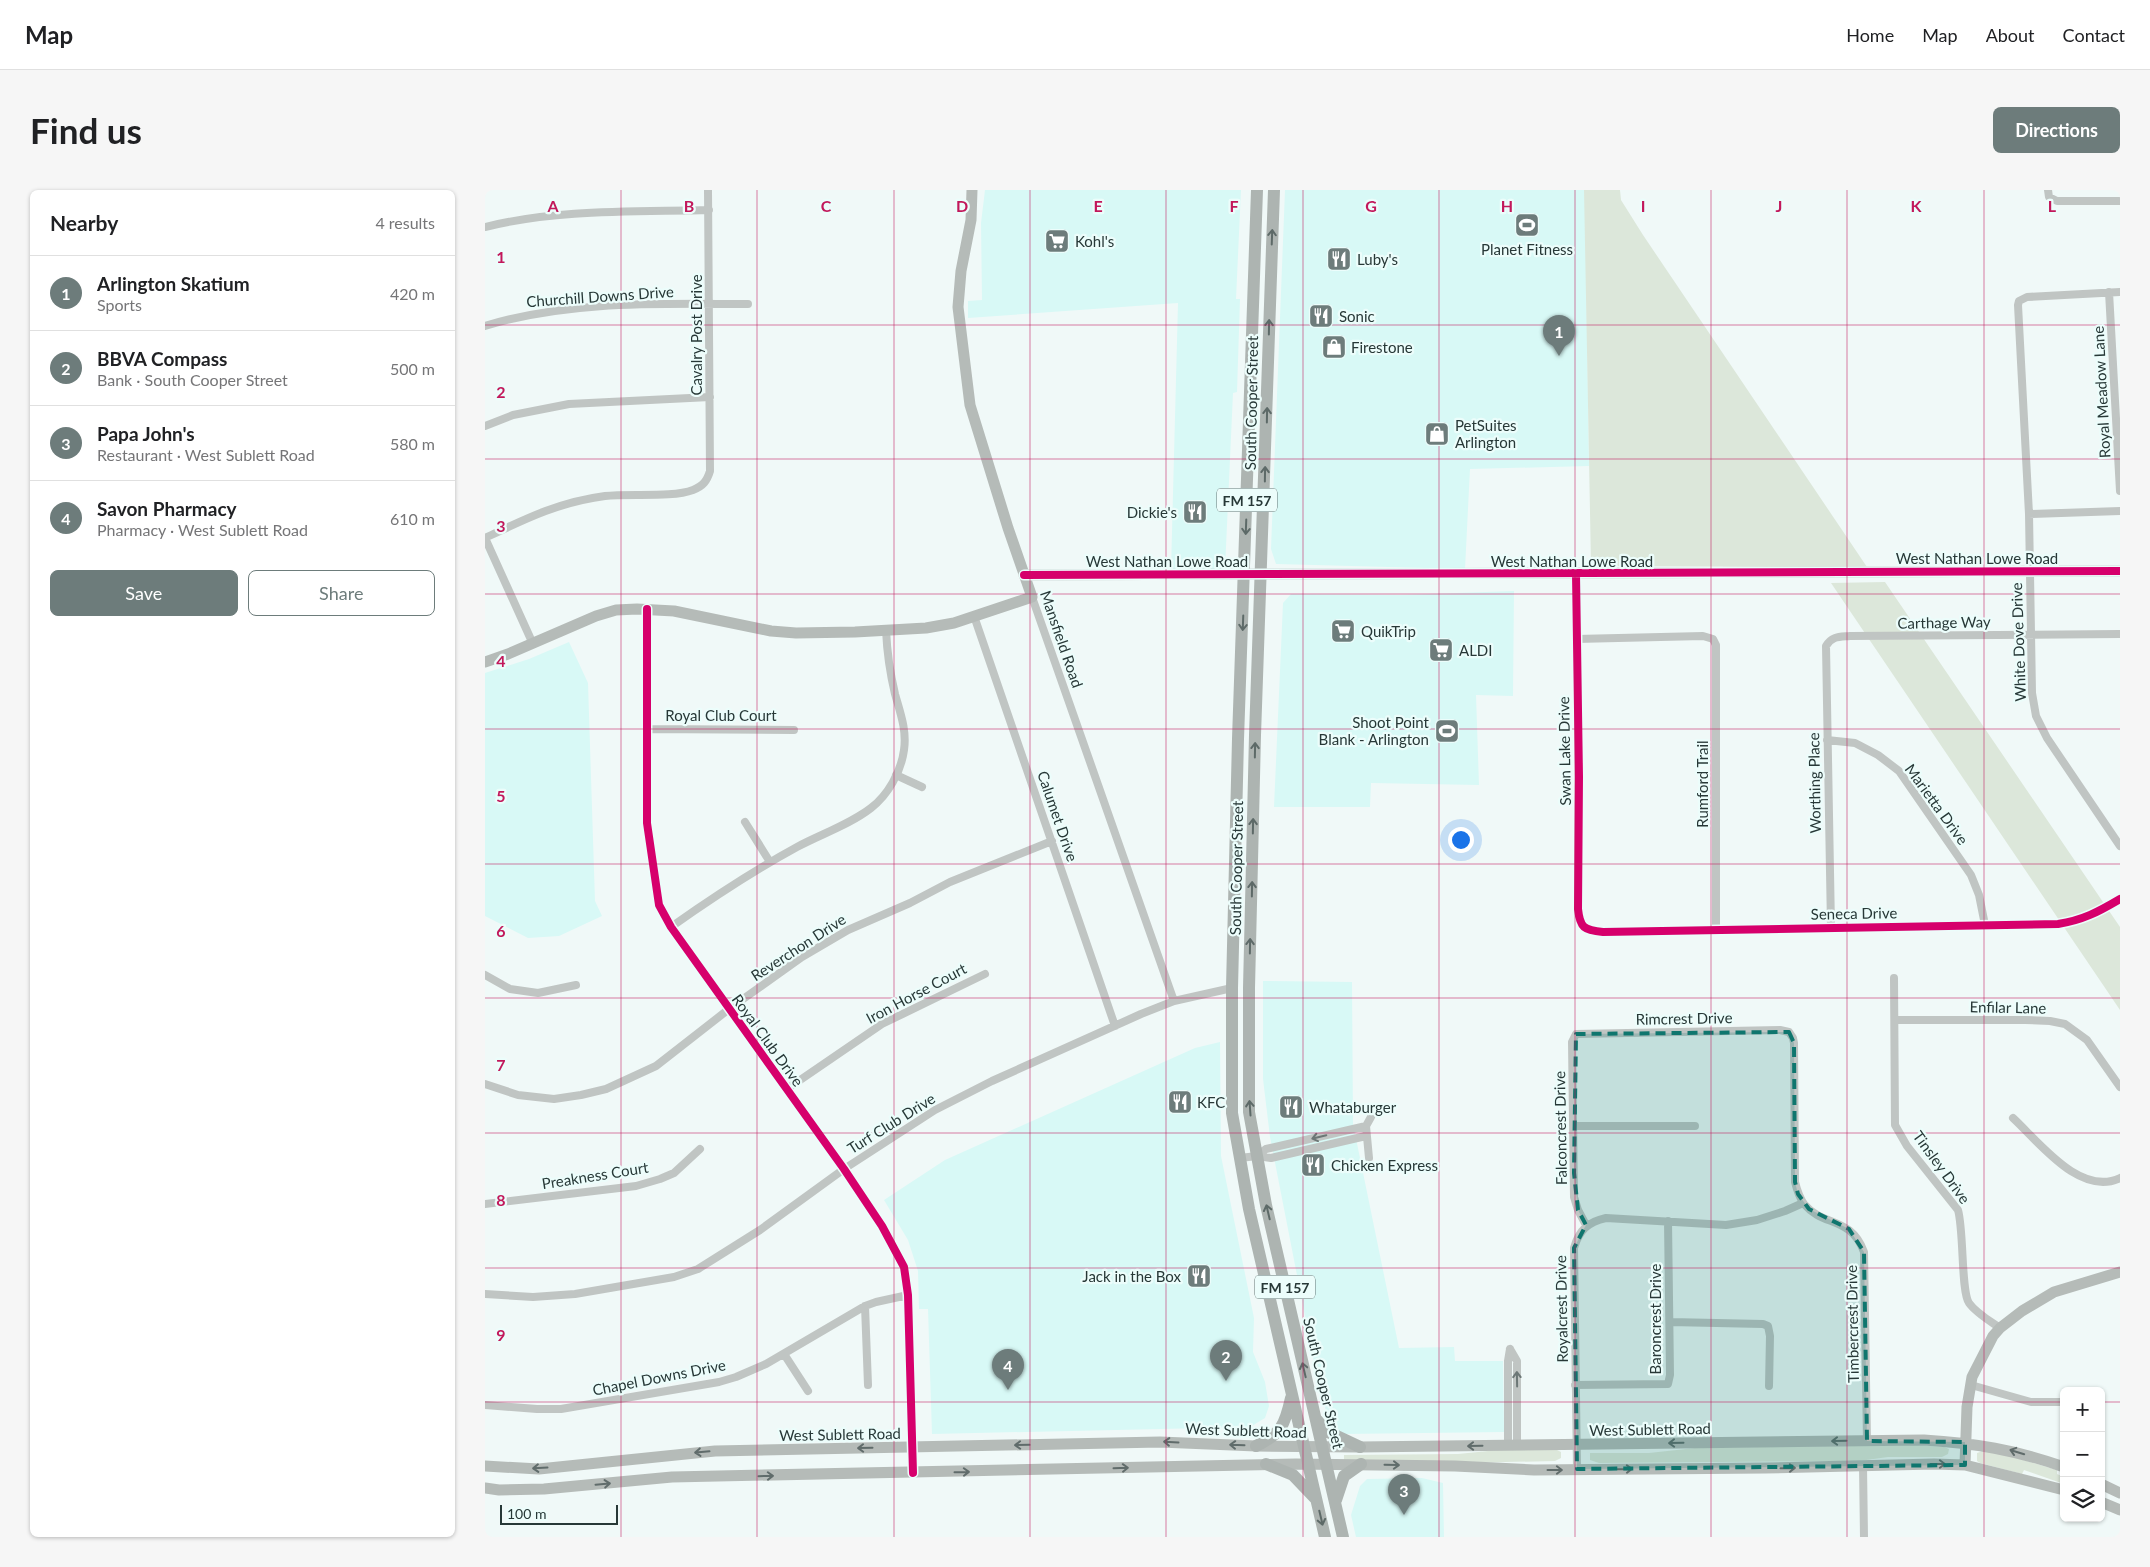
<!DOCTYPE html>
<meta charset="utf-8">
<style>
:root{--surface:#fff;--page:#f6f6f6;--text:#202124;--muted:#757577;--line:#e0e0e0;--accent:#6d7c7b}
body{margin:0;font-family:Lato,sans-serif;background:var(--page);color:var(--text)}
.controls{position:absolute;right:15px;bottom:15px;display:grid;overflow:hidden;border-radius:8px;box-shadow:0 1px 4px #0004}
.controls button{width:45px;height:45px;display:grid;place-items:center;padding:0;border:0;border-bottom:1px solid var(--line);background:var(--surface);color:var(--text);font:25px sans-serif}
.scale{position:absolute;left:15px;bottom:12px;width:118px;box-sizing:border-box;padding-left:5px;border:2px solid #273837;border-top:0;font-size:14px;line-height:18px;white-space:nowrap;color:#273837;-webkit-text-stroke:4px #ecfdfb;paint-order:stroke}
.you{position:absolute;left:975px;top:649px;width:18px;height:18px;margin:-12px;border:4px solid #fff;border-radius:50%;background:#1a73e8;box-shadow:0 0 0 8px #1a73e833}
.badge{display:grid;place-items:center;width:32px;height:32px;border-radius:50%;background:var(--accent);color:#fff;font-size:16px;font-weight:700}
.pin{position:absolute;translate:-50% -41px;filter:drop-shadow(0 1px 2px #0008)}
.pin::after{content:'';position:absolute;top:26px;width:18px;height:15px;background:inherit;clip-path:polygon(0 0,100% 0,50% 100%)}
.list{margin:0;padding:0;list-style:none}
h2{display:flex;justify-content:space-between;align-items:center;height:65px;margin:0;padding:0 20px;font-size:21px}
h2 small{font-size:16px;font-weight:400;color:var(--muted)}
.list li{display:grid;grid-template-columns:32px 1fr auto;gap:15px;align-items:center;box-sizing:border-box;height:75px;padding:0 20px;border-top:1px solid var(--line)}
.list b{display:block;font-size:19px;white-space:nowrap}
.list p{margin:0;font-size:16px;white-space:nowrap;color:var(--muted)}
.list em{font-size:16px;font-style:normal;color:var(--muted)}
.actions{display:flex;gap:10px;padding:15px 20px}
.actions a{flex:1;padding:11px 0;border:1px solid var(--accent);border-radius:8px;text-align:center;font-size:18px;color:var(--accent)}
.actions .main{background:var(--accent);color:#fff}
.icon{flex:none;width:28px;height:28px;fill:none;stroke:currentColor;stroke-width:2;stroke-linecap:round;stroke-linejoin:round}
.map{position:relative;flex:none;width:1635px;height:1347px;overflow:hidden;border-radius:8px}
header{display:flex;align-items:center;gap:30px;box-sizing:border-box;height:70px;padding:0 25px;background:var(--surface);border-bottom:1px solid var(--line)}
header strong{font-size:24px}
nav{display:flex;gap:28px;margin-inline-start:auto;font-size:18px}
.intro{display:flex;align-items:center;justify-content:space-between;box-sizing:border-box;height:120px;padding:0 30px}
h1{margin:0;font-size:35px}
.button{padding:12px 22px;border-radius:8px;background:var(--accent);color:#fff;font-size:18px;font-weight:700}
main{display:flex;gap:30px;padding:0 30px}
aside{flex:1;background:var(--surface);border-radius:8px;box-shadow:0 1px 4px #0004}
.map>svg:first-child{display:block}
</style>
<header>
<strong>Map</strong>
<nav><a>Home</a><a>Map</a><a>About</a><a>Contact</a></nav>
</header>
<div class="intro"><h1>Find us</h1><a class="button">Directions</a></div>
<main>
<aside>
<h2>Nearby<small>4 results</small></h2>
<ul class="list">
<li><span class="badge">1</span><div><b>Arlington Skatium</b><p>Sports</p></div><em>420 m</em></li>
<li><span class="badge">2</span><div><b>BBVA Compass</b><p>Bank · South Cooper Street</p></div><em>500 m</em></li>
<li><span class="badge">3</span><div><b>Papa John's</b><p>Restaurant · West Sublett Road</p></div><em>580 m</em></li>
<li><span class="badge">4</span><div><b>Savon Pharmacy</b><p>Pharmacy · West Sublett Road</p></div><em>610 m</em></li>
</ul>
<div class="actions"><a class="main">Save</a><a>Share</a></div>
</aside>
<div class="map">
<svg width="1635" height="1347" viewBox="0 0 1635 1347">
<rect width="100%" height="100%" fill="#f0f9f8"/>
<path fill="#d8f9f6" d="M 500,0 L 756,0 L 751,109 L 755,109 L 752,202 L 748,203 L 740,379 L 686,380 L 693,113 L 483,128 L 483,111 L 497,110 L 496,33 Z
M 800,0 L 1100,0 L 1104,276 L 985,279 L 980,379 L 791,374 L 786,359 Z
M 1029,401 L 1028,506 L 991,505 L 994,595 L 886,593 L 885,617 L 789,617 L 798,413 L 806,404 L 915,405 Z
M 84,452 L 103,493 L 110,711 L 117,726 L 74,746 L 43,748 L 0,726 L 0,483 L 44,469 Z
M 778,791 L 867,792 L 868,934 L 914,1158 L 969,1157 L 970,1171 L 1018,1171 L 1019,1242 L 858,1244 L 844,1234 L 828,1167 L 785,947 L 778,889 Z
M 735,852 L 736,966 L 769,1128 L 768,1162 L 780,1192 L 784,1216 L 780,1228 L 765,1237 L 447,1244 L 443,1119 L 434,1119 L 433,1081 L 423,1050 L 399,1010 L 460,970 L 710,858 Z
M 937,1288 L 958,1293 L 959,1347 L 871,1347 L 866,1325 L 875,1296 L 882,1289 Z"/>
<path fill="#dce7da" d="M 1099,0 L 1135,0 L 1136,10 L 1158,45 L 1382,377 L 1106,376 Z
M 1400,392 L 1635,737 L 1635,820 L 1346,393 Z
M 1429,1255 L 1459,1257 L 1464,1259 L 1463,1264 L 1457,1267 L 1403,1267 L 1374,1271 L 1114,1273 L 1105,1270 L 1105,1263 L 1164,1263 L 1210,1258 Z
M 1013,1260 L 1072,1260 L 1076,1262 L 1076,1268 L 1070,1271 L 975,1273 L 859,1271 L 859,1265 L 973,1264 Z
M 1498,1261 L 1508,1261 L 1572,1280 L 1572,1284 L 1579,1287 L 1579,1294 L 1539,1280 L 1537,1284 L 1495,1273 L 1492,1271 L 1492,1263 Z"/>
<g fill="none" stroke-linecap="round" stroke-linejoin="round">
<path stroke="#c0c5c3" stroke-width="8" d="M 1563,0 L 1564,7 L 1572,11 L 1635,11
M 0,37 C 72,19 150,22 224,20
M 1624,102 L 1635,301
M 1635,102 L 1542,107 L 1534,111 L 1533,115 L 1544,324 L 1547,503 L 1551,526 L 1562,548 L 1635,656
M 0,136 C 84,110 176,114 263,114
M 0,236 L 28,225 L 84,214 L 225,207
M 1544,324 L 1635,321
M 0,348 C 40,329 74,312 120,306 C 144,303 187,308 208,300 C 218,296 222,291 225,281 L 223,0
M 0,348 L 48,454
M 1091,384 L 1094,587 L 1093,719 C 1095,738 1099,740 1118,742 L 1573,734 C 1598,730 1613,722 1635,709
M 547,407 L 689,811
M 162,419 L 162,633 L 174,715 L 186,737 L 359,979 L 397,1036 L 419,1077 L 423,1105 L 428,1283
M 489,426 L 630,836
M 1091,449 L 1218,446 L 1228,449 L 1231,455 L 1231,740
M 162,539 L 309,540
M 1342,550 L 1370,553 L 1393,565 L 1414,581 L 1486,685 L 1494,705 L 1500,735
M 411,585 L 437,597
M 260,632 L 285,672
M 186,737 C 227,708 268,681 312,657 C 336,644 364,635 386,618 C 403,605 416,582 419,560 C 422,540 415,522 410,504 C 405,483 402,462 401,440
M 1346,737 L 1341,456 C 1347,446 1354,447 1365,446 L 1635,444
M 0,785 L 25,799 L 53,803 L 91,795
M 1409,788 L 1410,935 L 1422,956 L 1473,1020 C 1479,1041 1476,1102 1484,1113 C 1491,1123 1505,1131 1515,1138
M 1410,830 L 1540,830 L 1565,831 L 1580,834 L 1602,850 L 1635,897
M 0,894 L 33,905 L 69,909 L 96,905 L 121,899 L 171,876 L 244,819 L 317,767 L 363,740 L 425,713 L 465,692 L 567,651
M 302,899 L 397,834 L 500,784
M 1528,928 C 1554,952 1595,1007 1635,988
M 1089,936 L 1210,936
M 772,966 L 781,959 L 881,936
M 755,968 L 772,966 L 786,968 L 881,946
M 884,968 L 881,936 L 886,927
M 0,1014 L 151,996 L 175,989 L 189,983 L 215,959
M 1101,1035 L 1093,1020 L 1089,1007 L 1087,852 L 1091,844 L 1295,840 L 1304,842 L 1308,848 L 1309,853 L 1310,992 C 1312,1000 1314,1007 1319,1014 C 1338,1037 1366,1026 1379,1062 L 1382,1251
M 0,1104 L 48,1107 L 90,1104 L 189,1087 L 213,1079 L 275,1040 L 359,979 L 450,920 L 507,891 L 656,824 L 689,811 L 747,798
M 380,1116 L 383,1195
M 1185,1132 L 1278,1134 L 1283,1136 L 1285,1146 L 1284,1196
M 1025,1159 L 1032,1171 L 1032,1255
M 299,1164 L 323,1201
M 1090,1195 L 1183,1194 L 1185,1185 L 1183,1031
M 1486,1195 L 1546,1212 L 1579,1212
M 0,1215 L 52,1219 L 76,1219 L 234,1192 L 251,1187 L 281,1174 L 380,1116 L 391,1112 L 423,1105
M 1023,1255 L 1023,1171 L 1025,1159
M 1378,1276 L 1379,1347
M 1092,1279 L 1089,1058 C 1094,1040 1103,1032 1121,1028 L 1241,1035 L 1272,1030 L 1300,1021 L 1318,1013"/>
<path stroke="#b5bbb8" stroke-width="11" d="M 539,385 L 1635,381
M 0,472 L 23,464 L 111,426 L 131,420 L 152,419 L 189,421 L 286,441 L 311,443 L 370,442 L 441,438 L 469,433 L 547,407 L 523,338 L 485,215 L 473,117 L 476,81 L 486,30 L 487,0
M 1480,1275 L 1482,1217 L 1487,1187 L 1508,1146 L 1515,1138 L 1537,1121 L 1569,1102 L 1635,1082
M 0,1276 L 54,1279 L 230,1261 L 675,1252 L 771,1256 L 875,1257 L 1439,1250 C 1489,1253 1531,1260 1579,1277
M 1616,1294 L 1635,1303
M 0,1298 L 14,1300 L 59,1299 L 187,1287 L 811,1274 L 970,1276 L 1049,1280 L 1280,1278 L 1449,1274 L 1480,1275 L 1579,1300
M 1616,1312 L 1635,1320"/>
<path stroke="#adb4b1" stroke-width="12" d="M 772,0 L 753,549 L 747,798 L 747,923 L 764,1019 L 840,1347
M 789,0 L 770,545 L 764,798 L 764,922 L 781,1015 L 858,1347
M 832,1230 L 841,1241 L 875,1257
M 771,1256 C 796,1244 800,1235 806,1208
M 781,1274 L 808,1285 L 830,1308
M 851,1310 L 859,1286 L 876,1274"/>
<defs>
<path id="cycleway" d="M 1091,384 L 1094,587 L 1093,719 C 1095,738 1099,740 1118,742 L 1573,734 C 1598,730 1613,722 1635,709
M 539,385 L 1635,381
M 162,419 L 162,633 L 174,715 L 186,737 L 359,979 L 397,1036 L 419,1077 L 423,1105 L 428,1283"/>
</defs>
<use href="#cycleway" stroke="#ecfdfb" stroke-width="11"/>
<use href="#cycleway" stroke="#d6006c" stroke-width="8"/>
</g>
<defs><path id="oneway-shaft" d="M-6 0H5M1.5-3L5.5 0L1.5 3" fill="none" stroke-width="1.6" stroke-linecap="round" stroke-linejoin="round" transform="scale(1.25)"/></defs>
<g stroke="#5d6a68">
<use href="#oneway-shaft" transform="translate(787 47) rotate(-88)"/>
<use href="#oneway-shaft" transform="translate(784 137) rotate(-89)"/>
<use href="#oneway-shaft" transform="translate(782 225) rotate(-89)"/>
<use href="#oneway-shaft" transform="translate(780 284) rotate(-89)"/>
<use href="#oneway-shaft" transform="translate(761 337) rotate(92)"/>
<use href="#oneway-shaft" transform="translate(758 433) rotate(92)"/>
<use href="#oneway-shaft" transform="translate(770 560) rotate(-89)"/>
<use href="#oneway-shaft" transform="translate(768 636) rotate(-89)"/>
<use href="#oneway-shaft" transform="translate(767 699) rotate(-89)"/>
<use href="#oneway-shaft" transform="translate(765 756) rotate(-89)"/>
<use href="#oneway-shaft" transform="translate(765 918) rotate(-94)"/>
<use href="#oneway-shaft" transform="translate(783 1022) rotate(-103)"/>
<use href="#oneway-shaft" transform="translate(819 1180) rotate(-103)"/>
<use href="#oneway-shaft" transform="translate(836 1328) rotate(77)"/>
</g>
<g stroke="#6c7776">
<use href="#oneway-shaft" transform="translate(834 947) rotate(167)"/>
<use href="#oneway-shaft" transform="translate(1032 1189) rotate(-91)"/>
</g>
<g stroke="#606c6b">
<use href="#oneway-shaft" transform="translate(1354 1251) rotate(179)"/>
<use href="#oneway-shaft" transform="translate(686 1252) rotate(-177)"/>
<use href="#oneway-shaft" transform="translate(1191 1253) rotate(179)"/>
<use href="#oneway-shaft" transform="translate(537 1255) rotate(179)"/>
<use href="#oneway-shaft" transform="translate(752 1255) rotate(-178)"/>
<use href="#oneway-shaft" transform="translate(990 1256) rotate(179)"/>
<use href="#oneway-shaft" transform="translate(380 1258) rotate(179)"/>
<use href="#oneway-shaft" transform="translate(217 1262) rotate(175)"/>
<use href="#oneway-shaft" transform="translate(1532 1262) rotate(-163)"/>
<use href="#oneway-shaft" transform="translate(1453 1274)"/>
<use href="#oneway-shaft" transform="translate(907 1275) rotate(1)"/>
<use href="#oneway-shaft" transform="translate(55 1278) rotate(177)"/>
<use href="#oneway-shaft" transform="translate(636 1278) rotate(-2)"/>
<use href="#oneway-shaft" transform="translate(1303 1278) rotate(-1)"/>
<use href="#oneway-shaft" transform="translate(1140 1279) rotate(-1)"/>
<use href="#oneway-shaft" transform="translate(1070 1280)"/>
<use href="#oneway-shaft" transform="translate(477 1282) rotate(-1)"/>
<use href="#oneway-shaft" transform="translate(281 1286) rotate(-1)"/>
<use href="#oneway-shaft" transform="translate(118 1294) rotate(-5)"/>
</g>
<path fill="#0f766e" fill-opacity="0.2" stroke="#0f766e" stroke-width="4" stroke-dasharray="10 6" stroke-linejoin="round" d="M 1304,842 L 1309,853 L 1310,992 L 1313,1004 L 1324,1019 L 1364,1039 L 1379,1062 L 1382,1251 L 1480,1252 L 1480,1275 L 1092,1279 L 1089,1058 L 1101,1035 L 1093,1020 L 1089,983 L 1091,844 Z"/>
<path fill="none" stroke="#c2185b" stroke-width="1" stroke-opacity="0.55" d="M 136,0 L 136,1347M 272,0 L 272,1347M 409,0 L 409,1347M 545,0 L 545,1347M 681,0 L 681,1347M 818,0 L 818,1347M 954,0 L 954,1347M 1090,0 L 1090,1347M 1226,0 L 1226,1347M 1362,0 L 1362,1347M 1499,0 L 1499,1347M 0,135 L 1635,135M 0,269 L 1635,269M 0,404 L 1635,404M 0,539 L 1635,539M 0,674 L 1635,674M 0,808 L 1635,808M 0,943 L 1635,943M 0,1078 L 1635,1078M 0,1212 L 1579,1212M 1616,1212 L 1635,1212"/>
<defs>
<symbol id="stadium-square" viewBox="-11 -11 22 22"><rect x="-9" y="-9" width="18" height="18" rx="4" fill="#6d7c7b" stroke="#ecfdfb"/><path d="M0-5a6.5 5 0 1 0 0 10a6.5 5 0 1 0 0-10ZM-3.5-1.8h7v3.6h-7Z" fill="#fff"/></symbol>
<symbol id="supermarket-square" viewBox="-11 -11 22 22"><rect x="-9" y="-9" width="18" height="18" rx="4" fill="#6d7c7b" stroke="#ecfdfb"/><path d="M-6-5.5h2.5l.6 2H6L4.5 2H-2.5L-4.4-4H-6ZM-1.5 3.2a1.3 1.3 0 1 0 .1 0ZM3 3.2a1.3 1.3 0 1 0 .1 0Z" fill="#fff"/></symbol>
<symbol id="restaurant-square" viewBox="-11 -11 22 22"><rect x="-9" y="-9" width="18" height="18" rx="4" fill="#6d7c7b" stroke="#ecfdfb"/><path d="M-5-6h1v4h1v-4h1v4h1v-4h1v5L-1.5 .5V6h-2V.5L-5-1ZM5-6V6H3V1.5H1.5Q1.5-4 5-6Z" fill="#fff"/></symbol>
<symbol id="shop-square" viewBox="-11 -11 22 22"><rect x="-9" y="-9" width="18" height="18" rx="4" fill="#6d7c7b" stroke="#ecfdfb"/><path d="M-5-2.5h2.3a2.7 3.5 0 0 1 5.4 0H5L5.5 6h-11ZM-1.5-2.5h3a1.5 2.3 0 0 0-3 0Z" fill="#fff"/></symbol>
</defs>
<g fill-rule="evenodd">
<use href="#stadium-square" x="1028" y="21" width="28" height="28"/>
<use href="#supermarket-square" x="558" y="37" width="28" height="28"/>
<use href="#restaurant-square" x="840" y="55" width="28" height="28"/>
<use href="#restaurant-square" x="822" y="112" width="28" height="28"/>
<use href="#shop-square" x="835" y="143" width="28" height="28"/>
<use href="#shop-square" x="938" y="230" width="28" height="28"/>
<use href="#restaurant-square" x="696" y="308" width="28" height="28"/>
<use href="#supermarket-square" x="844" y="427" width="28" height="28"/>
<use href="#supermarket-square" x="942" y="446" width="28" height="28"/>
<use href="#stadium-square" x="948" y="527" width="28" height="28"/>
<use href="#restaurant-square" x="681" y="898" width="28" height="28"/>
<use href="#restaurant-square" x="792" y="903" width="28" height="28"/>
<use href="#restaurant-square" x="814" y="961" width="28" height="28"/>
<use href="#restaurant-square" x="700" y="1072" width="28" height="28"/>
</g>
<g text-anchor="middle" dominant-baseline="central" stroke-width="4.5" stroke-linejoin="round" paint-order="stroke">
<g fill="#ecfdfb" stroke="#627372" stroke-width="1">
<rect x="732" y="298.5" width="60" height="23" rx="4"/>
<rect x="770" y="1085.5" width="60" height="23" rx="4"/>
</g>
<g font-size="14" font-weight="bold" fill="#273837">
<text x="762" y="310">FM 157</text>
<text x="800" y="1097">FM 157</text>
</g>
<g font-size="15" fill="#273837" stroke="#ecfdfb" text-anchor="start">
<text x="590" y="51">Kohl's</text>
<text x="1042" y="59" text-anchor="middle">Planet Fitness</text>
<text x="872" y="69">Luby's</text>
<text x="854" y="126">Sonic</text>
<text x="866" y="157">Firestone</text>
<text x="970" y="235">PetSuites<tspan x="970" dy="17">Arlington</tspan></text>
<text x="692" y="322" text-anchor="end">Dickie's</text>
<text x="876" y="441">QuikTrip</text>
<text x="974" y="460">ALDI</text>
<text x="944" y="532" text-anchor="end">Shoot Point<tspan x="944" dy="17">Blank - Arlington</tspan></text>
<text x="712" y="912">KFC</text>
<text x="824" y="917">Whataburger</text>
<text x="846" y="975">Chicken Express</text>
<text x="696" y="1086" text-anchor="end">Jack in the Box</text>
</g>
<g font-size="15" fill="#273837" stroke="#ecfdfb">
<text transform="translate(115 106) rotate(-4)">Churchill Downs Drive</text>
<text transform="translate(211 145) rotate(-90)">Cavalry Post Drive</text>
<text transform="translate(1616 202) rotate(-93)">Royal Meadow Lane</text>
<text transform="translate(766 213) rotate(-89)">South Cooper Street</text>
<text x="1492" y="368">West Nathan Lowe Road</text>
<text x="682" y="371">West Nathan Lowe Road</text>
<text x="1087" y="371">West Nathan Lowe Road</text>
<text transform="translate(1459 432) rotate(-1)">Carthage Way</text>
<text transform="translate(577 449) rotate(71)">Mansfield Road</text>
<text transform="translate(1533 452) rotate(-92)">White Dove Drive</text>
<text x="236" y="525">Royal Club Court</text>
<text transform="translate(1079 561) rotate(-91)">Swan Lake Drive</text>
<text transform="translate(1329 593) rotate(-91)">Worthing Place</text>
<text transform="translate(1217 594) rotate(-90)">Rumford Trail</text>
<text transform="translate(1452 614) rotate(54)">Marietta Drive</text>
<text transform="translate(573 626) rotate(71)">Calumet Drive</text>
<text transform="translate(751 678) rotate(-89)">South Cooper Street</text>
<text transform="translate(1369 723) rotate(-1)">Seneca Drive</text>
<text transform="translate(313 757) rotate(-33)">Reverchon Drive</text>
<text transform="translate(431 803) rotate(-28)">Iron Horse Court</text>
<text transform="translate(1523 817) rotate(1)">Enfilar Lane</text>
<text transform="translate(1199 828) rotate(-1)">Rimcrest Drive</text>
<text transform="translate(283 850) rotate(54)">Royal Club Drive</text>
<text transform="translate(406 933) rotate(-32)">Turf Club Drive</text>
<text transform="translate(1075 938) rotate(-91)">Falconcrest Drive</text>
<text transform="translate(1457 977) rotate(54)">Tinsley Drive</text>
<text transform="translate(110 985) rotate(-9)">Preakness Court</text>
<text transform="translate(1076 1119) rotate(-91)">Royalcrest Drive</text>
<text transform="translate(1170 1129) rotate(-90)">Baroncrest Drive</text>
<text transform="translate(1367 1134) rotate(-91)">Timbercrest Drive</text>
<text transform="translate(174 1187) rotate(-11)">Chapel Downs Drive</text>
<text transform="translate(839 1193) rotate(77)">South Cooper Street</text>
<text transform="translate(1165 1239) rotate(-1)">West Sublett Road</text>
<text transform="translate(761 1240) rotate(2)">West Sublett Road</text>
<text transform="translate(355 1244) rotate(-1)">West Sublett Road</text>
</g>
</g>
<g font-size="16" text-anchor="middle" font-weight="bold" fill="#c2185b" stroke="#ecfdfb" stroke-width="4.5" stroke-linejoin="round" paint-order="stroke">
<text x="68" y="22">A</text>
<text x="204" y="22">B</text>
<text x="341" y="22">C</text>
<text x="477" y="22">D</text>
<text x="613" y="22">E</text>
<text x="749" y="22">F</text>
<text x="886" y="22">G</text>
<text x="1022" y="22">H</text>
<text x="1158" y="22">I</text>
<text x="1294" y="22">J</text>
<text x="1431" y="22">K</text>
<text x="1567" y="22">L</text>
<text x="16" y="73">1</text>
<text x="16" y="208">2</text>
<text x="16" y="342">3</text>
<text x="16" y="477">4</text>
<text x="16" y="612">5</text>
<text x="16" y="747">6</text>
<text x="16" y="881">7</text>
<text x="16" y="1016">8</text>
<text x="16" y="1151">9</text>
</g>
</svg>
<div class="controls">
<button>+</button>
<button>−</button>
<button><svg class="icon" aria-label="layers" viewBox="0 0 24 24"><path d="M12 4l9 5-9 5-9-5zM3 14l9 5 9-5"/></svg></button>
</div>
<div class="scale">100 m</div>
<div class="you"></div>
<div class="pin badge" style="left:1074px;top:166px">1</div>
<div class="pin badge" style="left:741px;top:1191px">2</div>
<div class="pin badge" style="left:919px;top:1325px">3</div>
<div class="pin badge" style="left:523px;top:1200px">4</div>
</div>
</main>
